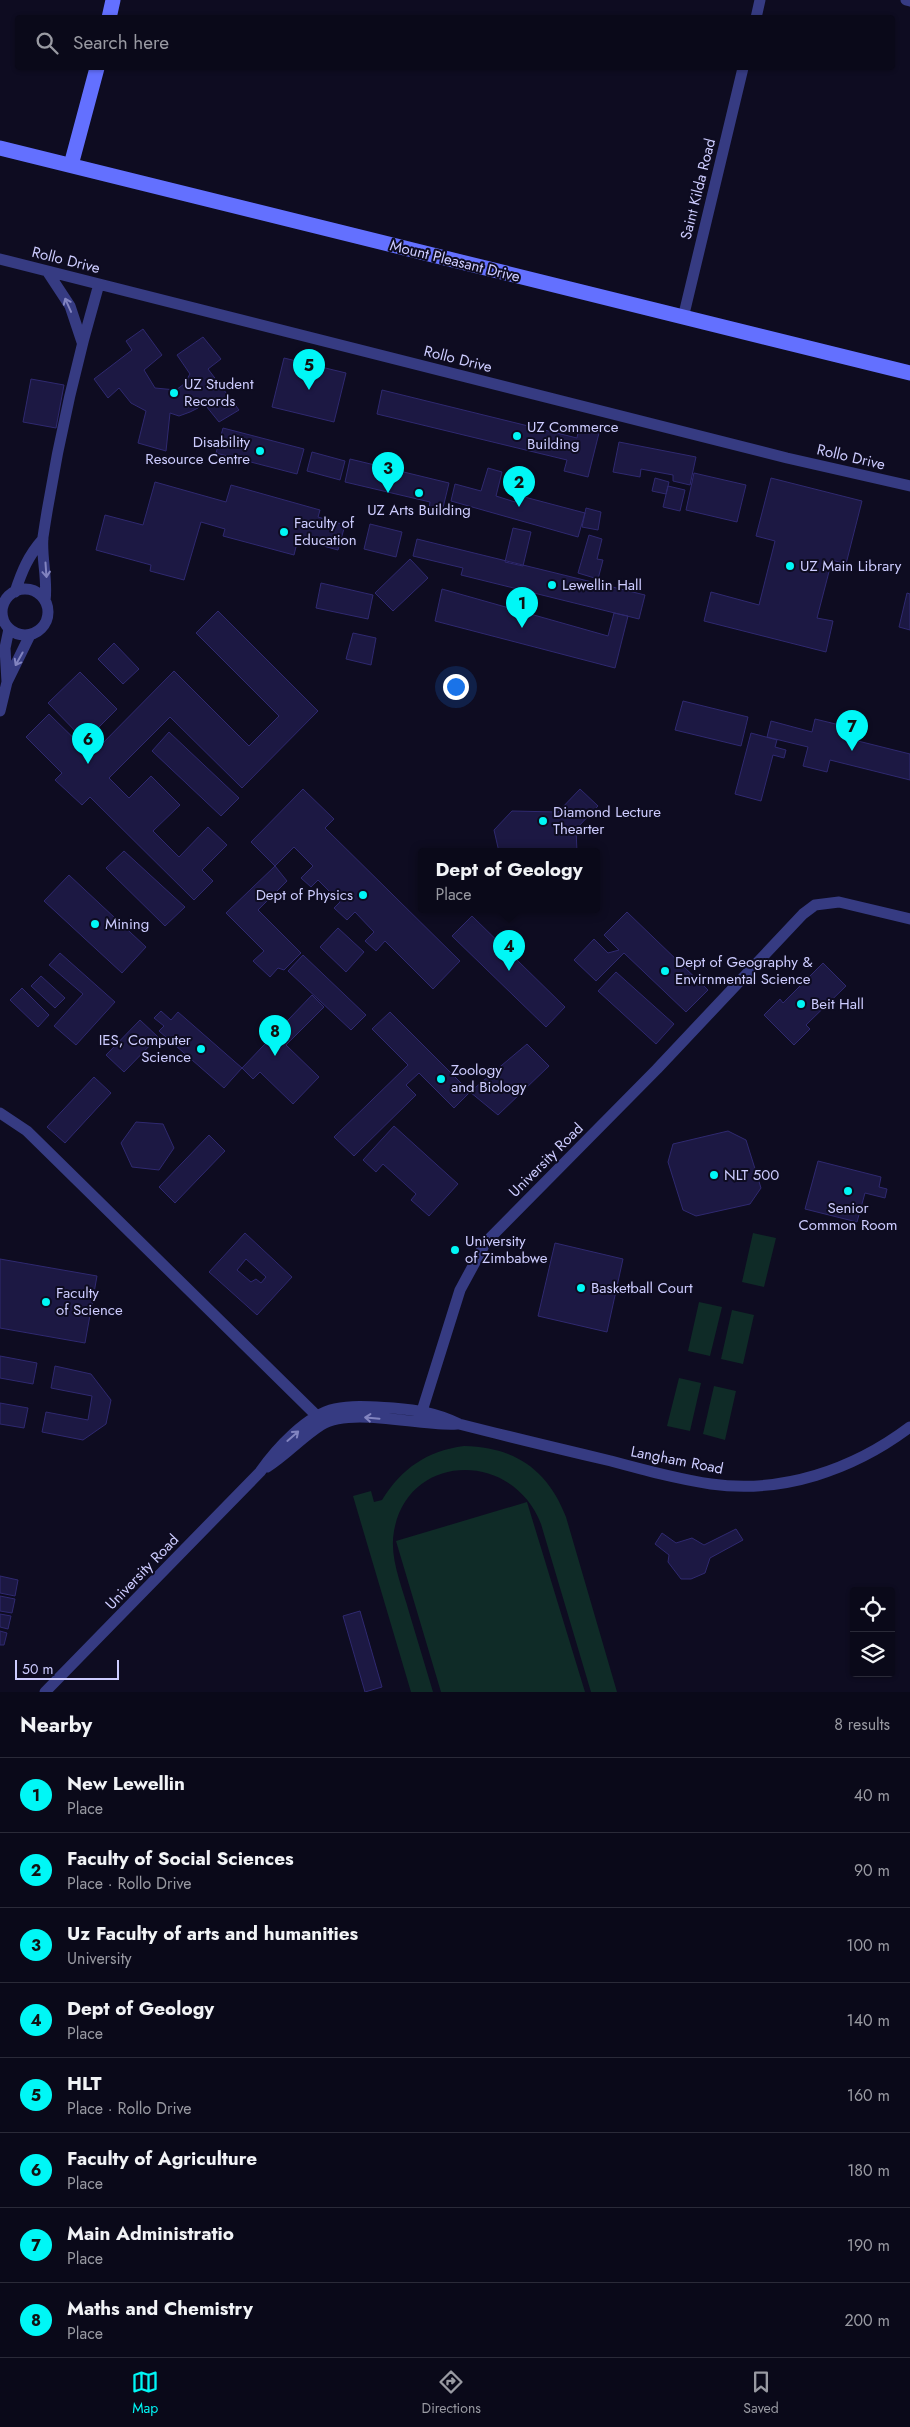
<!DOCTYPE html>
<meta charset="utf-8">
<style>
:root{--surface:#0a0919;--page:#181726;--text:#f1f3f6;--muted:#999aa2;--line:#2a2a38;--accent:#00f7f6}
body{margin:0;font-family:Jost,sans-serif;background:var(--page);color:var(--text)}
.controls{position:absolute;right:15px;bottom:15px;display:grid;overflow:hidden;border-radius:5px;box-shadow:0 1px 4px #0004}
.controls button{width:45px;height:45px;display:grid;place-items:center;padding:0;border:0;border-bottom:1px solid var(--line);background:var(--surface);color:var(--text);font:25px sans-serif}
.scale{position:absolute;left:15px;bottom:12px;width:104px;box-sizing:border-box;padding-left:5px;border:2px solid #cdccff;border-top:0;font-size:14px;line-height:18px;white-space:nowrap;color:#cdccff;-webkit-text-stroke:4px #0e0c21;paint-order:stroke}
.you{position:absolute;left:455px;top:686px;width:18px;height:18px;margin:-12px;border:4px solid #fff;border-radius:50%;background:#1a73e8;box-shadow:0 0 0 8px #1a73e833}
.badge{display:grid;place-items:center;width:32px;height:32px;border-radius:50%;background:var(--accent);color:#111;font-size:16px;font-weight:700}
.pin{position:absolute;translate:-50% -41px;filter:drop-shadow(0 1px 2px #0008)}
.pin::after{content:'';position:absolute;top:26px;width:18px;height:15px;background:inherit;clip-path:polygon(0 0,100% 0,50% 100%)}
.popup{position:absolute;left:418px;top:848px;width:182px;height:65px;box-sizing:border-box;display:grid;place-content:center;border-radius:5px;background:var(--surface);filter:drop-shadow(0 1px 4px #0005);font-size:16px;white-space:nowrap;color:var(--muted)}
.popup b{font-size:19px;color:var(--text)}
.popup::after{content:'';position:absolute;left:50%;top:100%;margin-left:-10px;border:10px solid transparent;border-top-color:var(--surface)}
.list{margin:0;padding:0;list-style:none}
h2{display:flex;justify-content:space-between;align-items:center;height:65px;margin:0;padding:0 20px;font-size:21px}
h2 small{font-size:16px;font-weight:400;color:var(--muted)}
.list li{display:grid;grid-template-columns:32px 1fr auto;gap:15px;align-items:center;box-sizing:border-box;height:75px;padding:0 20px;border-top:1px solid var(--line)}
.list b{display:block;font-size:19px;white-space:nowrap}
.list p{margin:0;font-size:16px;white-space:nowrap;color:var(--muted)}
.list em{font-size:16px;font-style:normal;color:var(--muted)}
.icon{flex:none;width:28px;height:28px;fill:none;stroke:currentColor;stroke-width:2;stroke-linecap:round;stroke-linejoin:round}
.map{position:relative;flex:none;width:910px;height:1692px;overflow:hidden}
.search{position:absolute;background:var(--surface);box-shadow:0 1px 4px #0004;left:15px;right:15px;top:15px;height:55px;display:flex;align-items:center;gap:12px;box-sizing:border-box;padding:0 18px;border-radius:5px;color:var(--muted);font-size:19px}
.sheet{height:665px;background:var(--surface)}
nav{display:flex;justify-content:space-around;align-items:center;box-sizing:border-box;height:70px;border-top:1px solid var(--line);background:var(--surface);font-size:14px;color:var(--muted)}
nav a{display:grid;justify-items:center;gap:2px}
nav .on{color:var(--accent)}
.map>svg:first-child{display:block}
</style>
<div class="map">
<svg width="910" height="1692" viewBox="0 0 910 1692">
<rect width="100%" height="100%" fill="#0e0c21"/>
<path fill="#0f2b27" d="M 753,1233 L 776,1238 L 764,1287 L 742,1282 Z
M 699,1302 L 722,1307 L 710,1356 L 688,1351 Z
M 732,1310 L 754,1315 L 743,1364 L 721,1359 Z
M 679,1378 L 701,1383 L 690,1431 L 667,1426 Z
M 714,1386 L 736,1391 L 725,1440 L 703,1434 Z
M 464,1446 C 515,1447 548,1470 566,1517 L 617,1692 L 591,1692 L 541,1524 C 513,1450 408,1452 394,1531 C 389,1558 402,1586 409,1612 C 417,1639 425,1665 433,1692 L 411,1692 L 353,1496 L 371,1491 L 374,1502 L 382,1500 C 402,1468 427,1451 464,1446 Z
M 527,1502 L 585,1692 L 441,1692 L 396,1541 Z"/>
<path fill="#1c1843" stroke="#2f2970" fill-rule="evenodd" d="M 143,329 L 162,355 L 144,370 L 155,388 L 176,390 L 184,384 L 190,374 L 177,355 L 203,337 L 221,359 L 208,369 L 239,410 L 219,422 L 202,401 L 198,408 L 190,412 L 179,416 L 170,413 L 166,451 L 138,443 L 146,411 L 131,403 L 119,388 L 108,398 L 94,379 L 132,350 L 126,341 Z
M 284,358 L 346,373 L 334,422 L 272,407 Z
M 31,379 L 64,385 L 56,428 L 23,422 Z
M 382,390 L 577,438 L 579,428 L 599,433 L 588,477 L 564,471 L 567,460 L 377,414 Z
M 223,428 L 304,449 L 297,474 L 216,453 Z
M 619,442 L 696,457 L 690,485 L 673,481 L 673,475 L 641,469 L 640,477 L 613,472 Z
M 312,452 L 345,461 L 340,480 L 307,471 Z
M 350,459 L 449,483 L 442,512 L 429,509 L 430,502 L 345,482 Z
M 488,468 L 502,472 L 496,496 L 515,502 L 517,495 L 585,513 L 578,537 L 451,501 L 455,484 L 481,491 Z
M 694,473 L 746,485 L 737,522 L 686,510 Z
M 655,478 L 669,482 L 666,494 L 652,491 Z
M 771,478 L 862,501 L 846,564 L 832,560 L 817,618 L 833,621 L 826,652 L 704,621 L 711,592 L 759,605 L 775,541 L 756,536 Z
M 155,482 L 226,502 L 231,485 L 320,510 L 318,517 L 345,525 L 338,550 L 298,539 L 294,555 L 223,536 L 225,529 L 201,522 L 184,580 L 150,571 L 151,565 L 96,550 L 105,515 L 143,525 Z
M 668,486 L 685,490 L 680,511 L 663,507 Z
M 586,508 L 601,512 L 598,530 L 582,527 Z
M 370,524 L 402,532 L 396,557 L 364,549 Z
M 513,528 L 531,532 L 523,566 L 505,562 Z
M 589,535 L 602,539 L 597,559 L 603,560 L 598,579 L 578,573 Z
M 417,539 L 645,595 L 639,619 L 461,575 L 463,568 L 413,556 Z
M 410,559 L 428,578 L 393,611 L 375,593 Z
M 321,583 L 373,595 L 368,619 L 316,608 Z
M 442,589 L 608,636 L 614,613 L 628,616 L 615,668 L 435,621 Z
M 907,593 L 910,594 L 910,630 L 899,627 Z
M 218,611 L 318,711 L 242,788 L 170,717 L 109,778 L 129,798 L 151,776 L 180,805 L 153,831 L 179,857 L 208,827 L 227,845 L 202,870 L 213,881 L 194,900 L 90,797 L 82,805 L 55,780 L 62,773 L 26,737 L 49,714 L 91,755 L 174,671 L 249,746 L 279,716 L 196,633 Z
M 353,633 L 376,638 L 371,665 L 346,659 Z
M 114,643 L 139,669 L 123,684 L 98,659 Z
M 80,672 L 117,709 L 85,741 L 48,703 Z
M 683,701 L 748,717 L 741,746 L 675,730 Z
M 815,719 L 844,726 L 842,737 L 910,754 L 910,780 L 830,760 L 827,772 L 803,766 L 808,747 L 767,737 L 771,721 L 812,732 Z
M 169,732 L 239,798 L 221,816 L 152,751 Z
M 751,733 L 777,740 L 775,747 L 786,750 L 784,758 L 773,755 L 761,801 L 735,794 Z
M 303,789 L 334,819 L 325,828 L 460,961 L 433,989 L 385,941 L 376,951 L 365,941 L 374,932 L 355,912 L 347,920 L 334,908 L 340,902 L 318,880 L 311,887 L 301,878 L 313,866 L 294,847 L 275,866 L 251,842 Z
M 580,789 L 598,806 L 576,829 L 577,852 L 499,852 L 494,830 L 512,811 L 558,812 Z
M 124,851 L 185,907 L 165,926 L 106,868 Z
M 275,866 L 287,881 L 258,910 L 301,953 L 284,970 L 278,968 L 270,977 L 253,961 L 264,951 L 226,913 Z
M 69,875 L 146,947 L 122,973 L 44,901 Z
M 627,912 L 708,990 L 686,1012 L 624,953 L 596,981 L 574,960 L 594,939 L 608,953 L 619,950 L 604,935 Z
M 472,916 L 565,1007 L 546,1027 L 452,936 Z
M 338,928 L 364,952 L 346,972 L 320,947 Z
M 60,953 L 115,1002 L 76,1045 L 54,1026 L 83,994 L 49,965 Z
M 303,955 L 366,1015 L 351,1030 L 288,971 Z
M 823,963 L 846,986 L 806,1025 L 810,1029 L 794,1045 L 764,1015 L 780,999 L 783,1003 Z
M 616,972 L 674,1024 L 656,1044 L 598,991 Z
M 41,976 L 65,998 L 55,1008 L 31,986 Z
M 22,988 L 49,1015 L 38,1027 L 10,1000 Z
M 312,995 L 324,1007 L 286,1045 L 319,1077 L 293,1104 L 260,1072 L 253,1079 L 242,1068 Z
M 161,1011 L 171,1020 L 178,1012 L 242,1068 L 224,1088 L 159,1031 L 164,1026 L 154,1018 Z
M 390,1012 L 470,1092 L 454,1108 L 419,1073 L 406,1085 L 416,1095 L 354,1156 L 334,1137 L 408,1065 L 372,1029 Z
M 140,1020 L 158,1037 L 124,1072 L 106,1055 Z
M 527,1044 L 549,1066 L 498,1115 L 470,1092 Z
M 94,1077 L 111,1093 L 65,1143 L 47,1127 Z
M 136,1122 L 163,1124 L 174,1148 L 159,1170 L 132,1167 L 121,1143 Z
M 394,1126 L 458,1184 L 429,1216 L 411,1200 L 416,1194 L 383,1164 L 376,1172 L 363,1160 Z
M 728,1131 L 746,1140 L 761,1188 L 750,1204 L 696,1216 L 683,1210 L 668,1162 L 673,1144 Z
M 209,1135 L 225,1151 L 175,1203 L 159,1187 Z
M 818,1161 L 881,1177 L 879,1187 L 887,1189 L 885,1198 L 865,1193 L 857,1222 L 805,1209 Z
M 245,1233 L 292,1277 L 257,1315 L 209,1272 ZM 246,1259 L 266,1277 L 261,1283 L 256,1279 L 251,1282 L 237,1270 Z
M 555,1243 L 623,1259 L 607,1332 L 538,1316 Z
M 0,1259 L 97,1276 L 85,1343 L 0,1328 Z
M 0,1356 L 37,1363 L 33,1384 L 0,1378 Z
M 55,1366 L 91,1374 L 111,1400 L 106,1424 L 83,1440 L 42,1432 L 46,1412 L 88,1420 L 92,1396 L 51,1388 Z
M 0,1403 L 28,1408 L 24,1428 L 0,1424 Z
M 736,1529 L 743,1540 L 710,1558 L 705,1573 L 691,1579 L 681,1579 L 668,1562 L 669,1555 L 655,1544 L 662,1533 L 676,1543 L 692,1538 L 704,1545 Z
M 0,1576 L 18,1580 L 15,1596 L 0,1593 Z
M 0,1596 L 15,1599 L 12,1613 L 0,1611 Z
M 360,1611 L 382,1687 L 365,1692 L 343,1616 Z
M 0,1614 L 11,1616 L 8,1629 L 0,1627 Z
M 0,1631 L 7,1633 L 4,1645 L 0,1645 Z"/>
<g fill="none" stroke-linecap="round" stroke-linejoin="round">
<path stroke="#363b82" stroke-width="11" d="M 906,0 L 910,1
M 756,18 L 760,0
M 0,259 L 787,458 L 910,486
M 47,271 L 70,306 L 82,342
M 683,318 L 743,68
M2 612a23 23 0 1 1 46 0a23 23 0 1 1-46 0Z
M 15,592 C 22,571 28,556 43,539
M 45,601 C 48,580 41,557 43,537 C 56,451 75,366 99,284
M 7,682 L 5,648 L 9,629
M 0,711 L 7,682 L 30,635
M 0,1113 L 27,1131 L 317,1416 L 322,1424
M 420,1422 L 422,1411 L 460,1290 L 486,1242 L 657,1069 L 803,914 L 815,905 L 839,902 L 910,919
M 267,1467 C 286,1455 302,1437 321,1425 C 352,1406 421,1427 457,1424
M 45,1692 L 260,1472 C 276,1449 307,1415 335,1409 C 354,1405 373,1407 393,1408 C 417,1410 437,1413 459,1424 C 510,1437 560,1449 611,1461 C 644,1470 677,1479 711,1484 C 782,1494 853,1470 910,1427"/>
<path stroke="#6370ff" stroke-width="15" d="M 109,18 L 113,0
M 0,148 L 910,373
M 71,165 L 97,68"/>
</g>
<defs><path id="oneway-shaft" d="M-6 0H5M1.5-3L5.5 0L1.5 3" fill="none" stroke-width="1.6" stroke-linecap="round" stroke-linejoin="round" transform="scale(1.25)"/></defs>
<g stroke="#8284c0">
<use href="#oneway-shaft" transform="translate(68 305) rotate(-114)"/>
<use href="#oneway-shaft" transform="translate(46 570) rotate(86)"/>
<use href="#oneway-shaft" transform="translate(19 659) rotate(119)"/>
<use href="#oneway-shaft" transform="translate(372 1418) rotate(-175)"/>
<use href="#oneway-shaft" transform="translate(293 1436) rotate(-41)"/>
</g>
<g fill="#00f7f6" stroke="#0e0c21" stroke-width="2">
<circle cx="174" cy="393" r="5"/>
<circle cx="517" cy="436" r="5"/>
<circle cx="260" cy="451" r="5"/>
<circle cx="419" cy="493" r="5"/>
<circle cx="284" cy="532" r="5"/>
<circle cx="790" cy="566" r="5"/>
<circle cx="552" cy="585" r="5"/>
<circle cx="543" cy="821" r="5"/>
<circle cx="363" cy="895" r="5"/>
<circle cx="95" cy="924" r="5"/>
<circle cx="665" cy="971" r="5"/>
<circle cx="801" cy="1004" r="5"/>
<circle cx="201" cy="1049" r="5"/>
<circle cx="441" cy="1079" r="5"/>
<circle cx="714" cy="1175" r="5"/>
<circle cx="848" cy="1191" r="5"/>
<circle cx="455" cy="1250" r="5"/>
<circle cx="581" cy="1288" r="5"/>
<circle cx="46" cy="1302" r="5"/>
</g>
<g text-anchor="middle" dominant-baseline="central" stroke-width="4" stroke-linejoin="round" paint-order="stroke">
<g font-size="15" fill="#cdccff" stroke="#0e0c21">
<text transform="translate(698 189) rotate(-76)">Saint Kilda Road</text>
<text transform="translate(66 260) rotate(14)">Rollo Drive</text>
<text transform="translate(455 261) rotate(14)">Mount Pleasant Drive</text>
<text transform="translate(458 359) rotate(14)">Rollo Drive</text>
<text transform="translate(851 457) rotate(13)">Rollo Drive</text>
<text transform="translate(546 1160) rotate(-45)">University Road</text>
<text transform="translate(677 1460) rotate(11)">Langham Road</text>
<text transform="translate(142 1572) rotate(-46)">University Road</text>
</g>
<g font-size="15" fill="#cdccff" stroke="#0e0c21" text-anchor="start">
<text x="184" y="384">UZ Student<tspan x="184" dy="17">Records</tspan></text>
<text x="527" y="427">UZ Commerce<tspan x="527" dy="17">Building</tspan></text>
<text x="250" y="442" text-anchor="end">Disability<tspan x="250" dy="17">Resource Centre</tspan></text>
<text x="419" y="510" text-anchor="middle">UZ Arts Building</text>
<text x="294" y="523">Faculty of<tspan x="294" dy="17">Education</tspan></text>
<text x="800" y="566">UZ Main Library</text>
<text x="562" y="585">Lewellin Hall</text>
<text x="553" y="812">Diamond Lecture<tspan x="553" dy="17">Thearter</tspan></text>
<text x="353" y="895" text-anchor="end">Dept of Physics</text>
<text x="105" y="924">Mining</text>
<text x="675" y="962">Dept of Geography &amp;<tspan x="675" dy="17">Envirnmental Science</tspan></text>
<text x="811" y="1004">Beit Hall</text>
<text x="191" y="1040" text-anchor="end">IES, Computer<tspan x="191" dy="17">Science</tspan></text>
<text x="451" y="1070">Zoology<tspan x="451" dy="17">and Biology</tspan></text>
<text x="724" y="1175">NLT 500</text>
<text x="848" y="1208" text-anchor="middle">Senior<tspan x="848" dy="17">Common Room</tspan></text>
<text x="465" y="1241">University<tspan x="465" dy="17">of Zimbabwe</tspan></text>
<text x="591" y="1288">Basketball Court</text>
<text x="56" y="1293">Faculty<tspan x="56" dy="17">of Science</tspan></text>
</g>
</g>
</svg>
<div class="controls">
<button><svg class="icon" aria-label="locate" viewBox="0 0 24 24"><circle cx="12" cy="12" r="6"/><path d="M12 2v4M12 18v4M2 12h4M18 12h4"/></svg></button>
<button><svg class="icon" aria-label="layers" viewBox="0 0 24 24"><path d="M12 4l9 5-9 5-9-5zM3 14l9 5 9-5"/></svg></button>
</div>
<div class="scale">50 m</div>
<div class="you"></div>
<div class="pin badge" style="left:522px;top:628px">1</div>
<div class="pin badge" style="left:519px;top:507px">2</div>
<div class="pin badge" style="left:388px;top:493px">3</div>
<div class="pin badge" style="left:509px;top:971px">4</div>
<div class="popup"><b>Dept of Geology</b>Place</div>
<div class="pin badge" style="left:309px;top:390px">5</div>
<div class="pin badge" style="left:88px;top:764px">6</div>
<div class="pin badge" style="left:852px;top:751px">7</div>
<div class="pin badge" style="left:275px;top:1056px">8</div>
<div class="search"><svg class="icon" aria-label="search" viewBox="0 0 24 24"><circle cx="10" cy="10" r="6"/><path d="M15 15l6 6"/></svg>Search here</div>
</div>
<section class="sheet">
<h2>Nearby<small>8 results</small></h2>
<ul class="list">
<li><span class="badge">1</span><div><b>New Lewellin</b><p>Place</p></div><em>40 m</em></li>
<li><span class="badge">2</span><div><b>Faculty of Social Sciences</b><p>Place · Rollo Drive</p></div><em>90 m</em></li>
<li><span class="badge">3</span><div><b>Uz Faculty of arts and humanities</b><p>University</p></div><em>100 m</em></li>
<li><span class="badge">4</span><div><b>Dept of Geology</b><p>Place</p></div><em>140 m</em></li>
<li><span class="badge">5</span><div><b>HLT</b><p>Place · Rollo Drive</p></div><em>160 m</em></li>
<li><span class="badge">6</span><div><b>Faculty of Agriculture</b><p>Place</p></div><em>180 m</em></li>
<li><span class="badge">7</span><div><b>Main Administratio</b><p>Place</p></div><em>190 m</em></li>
<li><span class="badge">8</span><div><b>Maths and Chemistry</b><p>Place</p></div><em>200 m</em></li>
</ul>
</section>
<nav>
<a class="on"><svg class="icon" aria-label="map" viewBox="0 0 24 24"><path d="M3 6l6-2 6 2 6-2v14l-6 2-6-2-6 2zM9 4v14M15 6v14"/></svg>Map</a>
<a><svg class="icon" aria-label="directions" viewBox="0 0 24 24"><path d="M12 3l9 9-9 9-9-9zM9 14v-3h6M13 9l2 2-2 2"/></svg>Directions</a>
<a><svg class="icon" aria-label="saved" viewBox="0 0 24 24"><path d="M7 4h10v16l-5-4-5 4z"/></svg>Saved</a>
</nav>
